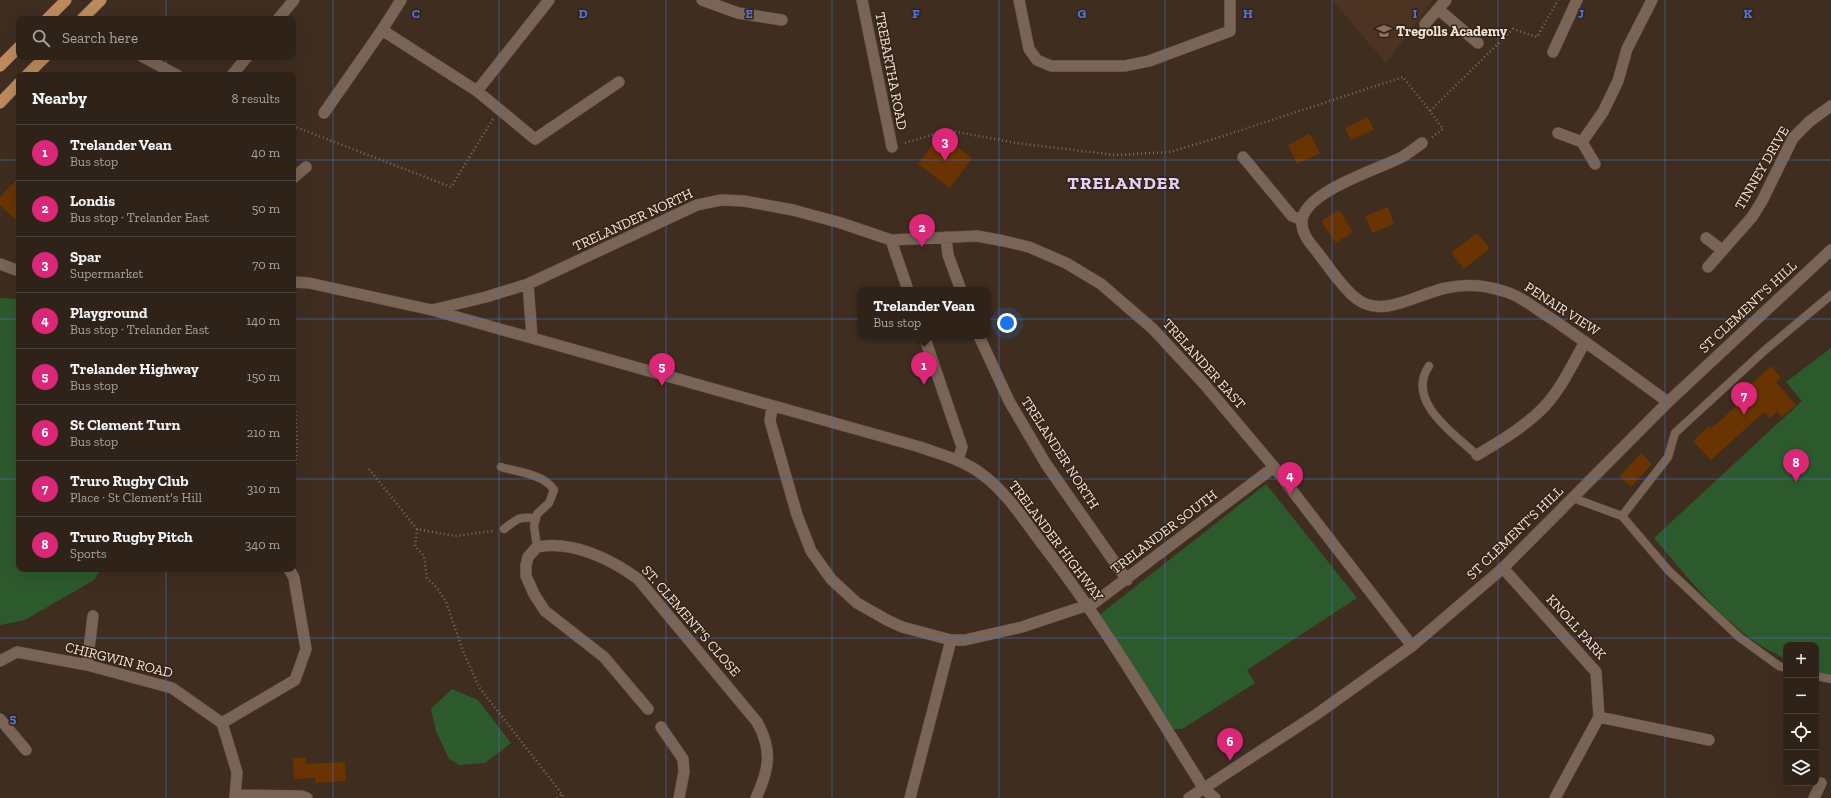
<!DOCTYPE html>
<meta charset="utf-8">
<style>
:root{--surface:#2f2218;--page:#372a21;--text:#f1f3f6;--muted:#a7a4a2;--line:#4a3f37;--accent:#db2777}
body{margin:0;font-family:"Zilla Slab",serif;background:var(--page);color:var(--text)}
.controls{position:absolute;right:12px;bottom:12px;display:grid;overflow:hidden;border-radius:8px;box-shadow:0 4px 16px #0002}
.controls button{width:36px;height:36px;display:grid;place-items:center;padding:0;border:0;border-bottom:1px solid var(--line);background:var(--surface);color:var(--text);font:20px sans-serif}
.you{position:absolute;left:1007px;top:323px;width:14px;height:14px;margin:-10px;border:3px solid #fff;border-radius:50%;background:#1a73e8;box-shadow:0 0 0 6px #1a73e833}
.badge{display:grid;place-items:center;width:26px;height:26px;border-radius:50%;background:var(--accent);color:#fff;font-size:13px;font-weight:700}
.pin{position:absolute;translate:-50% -33px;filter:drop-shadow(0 1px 2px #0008)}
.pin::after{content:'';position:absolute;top:21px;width:14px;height:12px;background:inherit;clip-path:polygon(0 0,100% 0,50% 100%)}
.popup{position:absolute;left:858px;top:287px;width:132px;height:52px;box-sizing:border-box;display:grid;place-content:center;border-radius:8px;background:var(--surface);filter:drop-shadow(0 1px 3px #0005);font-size:13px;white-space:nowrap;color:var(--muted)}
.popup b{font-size:15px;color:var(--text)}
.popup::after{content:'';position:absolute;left:50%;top:100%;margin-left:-8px;border:8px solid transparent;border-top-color:var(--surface)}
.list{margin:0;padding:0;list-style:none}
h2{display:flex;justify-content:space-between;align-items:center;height:52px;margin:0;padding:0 16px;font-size:17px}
h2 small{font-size:13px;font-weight:400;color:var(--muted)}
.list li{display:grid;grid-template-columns:26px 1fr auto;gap:12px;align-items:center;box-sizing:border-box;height:56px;padding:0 16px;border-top:1px solid var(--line)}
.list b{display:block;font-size:15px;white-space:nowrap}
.list p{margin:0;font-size:13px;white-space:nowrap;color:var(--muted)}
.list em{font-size:13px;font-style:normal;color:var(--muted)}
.icon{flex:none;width:22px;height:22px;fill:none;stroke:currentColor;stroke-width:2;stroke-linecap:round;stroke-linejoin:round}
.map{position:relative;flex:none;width:1831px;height:798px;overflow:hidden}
.search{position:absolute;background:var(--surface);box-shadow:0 4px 16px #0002;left:16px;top:16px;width:280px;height:44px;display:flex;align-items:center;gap:10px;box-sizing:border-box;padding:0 14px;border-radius:8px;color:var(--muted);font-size:15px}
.panel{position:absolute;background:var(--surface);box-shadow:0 4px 16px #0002;left:16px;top:72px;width:280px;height:500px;border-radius:8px}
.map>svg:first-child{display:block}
</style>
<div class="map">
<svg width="1831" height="798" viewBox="0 0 1831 798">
<rect width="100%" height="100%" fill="#3f2d20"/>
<path fill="#4c3322" d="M 1332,0 L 1433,0 L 1386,63 Z"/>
<path fill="#2d5a2d" d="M 0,298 L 19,299 L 19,569 L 101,569 L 94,580 L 25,620 L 0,625 Z
M 1831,348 L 1831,678 L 1816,672 L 1816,645 L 1786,645 L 1786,659 C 1730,634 1693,583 1654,538 L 1802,401 L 1786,382 Z
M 1266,484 L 1357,598 L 1247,670 L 1255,683 L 1182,729 L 1170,729 L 1098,616 Z
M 452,689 L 478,700 L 511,743 L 485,763 L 459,765 L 449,759 L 436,731 L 431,709 Z"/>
<path fill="#693402" d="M 1368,117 L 1374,130 L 1351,140 L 1345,128 Z
M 941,134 L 972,158 L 950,188 L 918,164 Z
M 1310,134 L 1320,153 L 1297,164 L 1288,145 Z
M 19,177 L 19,223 L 0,205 L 0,197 Z
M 1388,207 L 1394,224 L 1372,233 L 1365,216 Z
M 1339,210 L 1353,232 L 1336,243 L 1321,221 Z
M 1477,233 L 1490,248 L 1464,269 L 1451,253 Z
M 1771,366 L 1781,377 L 1776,382 L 1796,405 L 1782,417 L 1777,412 L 1770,418 L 1764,412 L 1711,460 L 1693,441 L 1709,426 L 1712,428 L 1743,400 L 1739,396 Z
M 1641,453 L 1652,464 L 1631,487 L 1620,476 Z
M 293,758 L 306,758 L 306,764 L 345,762 L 346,781 L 316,783 L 315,778 L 294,779 Z"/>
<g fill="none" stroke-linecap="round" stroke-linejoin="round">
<defs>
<path id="service" d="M 1429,366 C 1405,401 1454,434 1477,455
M 501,467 C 518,472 544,474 554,490 L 549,503 L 537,514 L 534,526 L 537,547
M 1573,498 L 1622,516 L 1668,570 L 1739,637 L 1779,666 L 1786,668
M 1622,516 L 1668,457 L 1675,433 L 1764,351 L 1831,295
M 504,529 C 516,520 520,515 536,519
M 1816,676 L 1831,679"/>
<path id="minor" d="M 702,0 L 738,13 L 782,20
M 862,0 L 892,147
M 1019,0 L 1029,49 L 1037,60 L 1051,66 L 1125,66 L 1149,61 L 1230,31 L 1230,0
M 1446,0 L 1438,9 L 1478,43
M 278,19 L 294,0
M 1425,24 L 1438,9
M 382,30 L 401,0
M 1553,52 L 1577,0
M 143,57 L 177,75
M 232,75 L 247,57
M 477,91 L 535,139 L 619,82
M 324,113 L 382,30 L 477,91 L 549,0
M 1558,133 L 1582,142 L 1595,164
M 1582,142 L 1603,112 L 1618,81 L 1627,49 L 1652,0
M 1422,143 C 1415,148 1408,154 1400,158 C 1376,170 1304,192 1302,221 C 1301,234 1311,244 1318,253 C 1328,266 1344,290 1357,299 C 1383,319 1419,293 1446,288 C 1465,284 1484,285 1503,291 C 1522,296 1538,311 1555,321 C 1593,347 1631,375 1668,402
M 1243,157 L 1292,216 L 1302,220
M 293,178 L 306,167
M 946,237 L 948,255 L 961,290
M 1706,238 L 1722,250
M 891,240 L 908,290
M 0,264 L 19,271
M 1708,267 L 1752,217 L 1762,201 L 1793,138 L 1810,121 L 1831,106
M 293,282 L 309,283 L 432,310 L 920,447 C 942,455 964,460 983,475 C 1007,493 1024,520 1042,544 C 1102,621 1152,706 1204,789 L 1215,798
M 528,284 L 532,337
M 432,310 L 486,297 L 528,284 L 697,205 L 721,200 L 744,201 L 793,210 L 841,223 L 891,240 L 977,236 L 1004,241 L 1029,247 L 1066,263 L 1101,284 L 1153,329 L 1205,385 L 1274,467 L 1412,646
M 924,336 L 962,447 L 958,460
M 979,336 L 1009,401 L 1046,464 L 1127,580
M 772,407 L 770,421 L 797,515 L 811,551 L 831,579 L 857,603 L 887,620 L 902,627 L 951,640 L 965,640 L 1022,627 L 1094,603 L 1274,467
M 1477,455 C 1499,442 1521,429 1540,411 C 1560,392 1572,365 1585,342
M 1503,568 L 1596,672 L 1599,717 L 1555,798
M 0,661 L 17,652 L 87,665 L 172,688 L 222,723 L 237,772 L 235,798
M 87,665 L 93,616
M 648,709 L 604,657 L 545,611 L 534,594 L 526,576 L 526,565 L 528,557 L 537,547 C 572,540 611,559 638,579 L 757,722 C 773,750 769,770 756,798
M 1599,717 L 1709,740
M 0,719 L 26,750
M 222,723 L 295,680 L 306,649 L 294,578 L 289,569
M 661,727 L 683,759 L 684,772 L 679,798
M 235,795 L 302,796 L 307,798
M 910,798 L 951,640
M 1814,798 L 1821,783"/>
<path id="tertiary" d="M 1189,798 L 1317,714 L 1412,646 L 1503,568 L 1668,402 L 1831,250"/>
<path id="trunk" d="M 47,19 L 66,0
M 82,19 L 101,0
M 0,66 L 19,47
M 27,75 L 45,57
M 0,103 L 19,83"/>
</defs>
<use href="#service" stroke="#5a4b40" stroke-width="9"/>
<use href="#minor" stroke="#5a4b40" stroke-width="12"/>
<use href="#tertiary" stroke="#5a4b40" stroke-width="12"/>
<use href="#trunk" stroke="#5a4b40" stroke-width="12"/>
<path stroke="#7d6d62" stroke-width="2.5" stroke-dasharray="1 3" stroke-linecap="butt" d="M 293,126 L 451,187 L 493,119
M 1432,137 L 1443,129 L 1430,111 L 1513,29 L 1537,37 L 1558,0
M 905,143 L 947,130 L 1016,143 L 1115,155 L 1170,152 L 1223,136 L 1403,77 L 1430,111
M 293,405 L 295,405 L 297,447 L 293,487
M 369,469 L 417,529 L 455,536 L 493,531
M 417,529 L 415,546 L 424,556 L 427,578 L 437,588 L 446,602 L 463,651 L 479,687 L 562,794
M 557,798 L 562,794 L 565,798"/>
<use href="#service" stroke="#796456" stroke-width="8"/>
<use href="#minor" stroke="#796456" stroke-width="11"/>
<use href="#tertiary" stroke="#796456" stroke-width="11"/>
<use href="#trunk" stroke="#bc8a5d" stroke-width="11"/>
</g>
<path fill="none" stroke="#5274d9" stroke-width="1" stroke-opacity="0.55" d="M 166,0 L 166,19M 333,0 L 333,798M 499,0 L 499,798M 666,0 L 666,798M 832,0 L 832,798M 999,0 L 999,798M 1165,0 L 1165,798M 1332,0 L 1332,798M 1498,0 L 1498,798M 1665,0 L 1665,798M 166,57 L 166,75M 0,160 L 19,160M 293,160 L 1831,160M 0,319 L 19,319M 293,319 L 1831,319M 0,479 L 19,479M 293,479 L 1831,479M 166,569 L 166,798M 0,638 L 1831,638"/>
<defs>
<symbol id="school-bare" viewBox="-9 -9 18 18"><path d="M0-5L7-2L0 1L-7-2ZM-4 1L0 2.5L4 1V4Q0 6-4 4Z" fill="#8d6e63" stroke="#352316" stroke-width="2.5" paint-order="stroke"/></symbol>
</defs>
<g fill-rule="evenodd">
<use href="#school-bare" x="1373" y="20" width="22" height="22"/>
</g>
<g text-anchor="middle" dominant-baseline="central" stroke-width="3" stroke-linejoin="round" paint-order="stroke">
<g font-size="14" font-weight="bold" fill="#f2e5dd" stroke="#352316" text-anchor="start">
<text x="1396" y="31">Tregolls Academy</text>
</g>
<g font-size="14" fill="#f2e5dd" stroke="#352316">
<text transform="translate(891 71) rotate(79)">TREBARTHA ROAD</text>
<text transform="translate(1762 168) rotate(-60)">TINNEY DRIVE</text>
<text transform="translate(633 220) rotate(-25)">TRELANDER NORTH</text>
<text transform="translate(1748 307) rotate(-43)">ST CLEMENT'S HILL</text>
<text transform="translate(1562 309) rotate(33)">PENAIR VIEW</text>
<text transform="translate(1204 364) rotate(48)">TRELANDER EAST</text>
<text transform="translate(1060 453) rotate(57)">TRELANDER NORTH</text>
<text transform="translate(1164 532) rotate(-37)">TRELANDER SOUTH</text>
<text transform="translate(1515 533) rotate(-44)">ST CLEMENT'S HILL</text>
<text transform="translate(1056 541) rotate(53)">TRELANDER HIGHWAY</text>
<text transform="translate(691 621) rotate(49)">ST. CLEMENT'S CLOSE</text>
<text transform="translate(1576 627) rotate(48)">KNOLL PARK</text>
<text transform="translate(119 660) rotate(14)">CHIRGWIN ROAD</text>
</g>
<g font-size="18" font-weight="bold" letter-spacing="1" fill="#e4d0fa" stroke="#352316">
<text x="1124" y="183">TRELANDER</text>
</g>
</g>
<g font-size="13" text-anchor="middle" font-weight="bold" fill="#5274d9" stroke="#352316" stroke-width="3" stroke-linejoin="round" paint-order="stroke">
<text x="416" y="18">C</text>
<text x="583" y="18">D</text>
<text x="749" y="18">E</text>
<text x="916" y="18">F</text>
<text x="1082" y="18">G</text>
<text x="1248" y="18">H</text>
<text x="1415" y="18">I</text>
<text x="1581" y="18">J</text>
<text x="1748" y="18">K</text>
<text x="13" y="723">5</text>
</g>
</svg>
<div class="controls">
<button>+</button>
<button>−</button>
<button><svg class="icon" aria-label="locate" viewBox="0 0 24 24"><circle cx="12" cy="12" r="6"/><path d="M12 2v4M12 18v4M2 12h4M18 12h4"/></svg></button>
<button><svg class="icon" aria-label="layers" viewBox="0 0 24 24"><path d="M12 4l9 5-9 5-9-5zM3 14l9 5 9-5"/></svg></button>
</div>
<div class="you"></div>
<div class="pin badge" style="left:924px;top:385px">1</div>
<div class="popup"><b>Trelander Vean</b>Bus stop</div>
<div class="pin badge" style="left:922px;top:247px">2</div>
<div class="pin badge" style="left:945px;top:161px">3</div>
<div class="pin badge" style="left:1290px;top:495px">4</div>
<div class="pin badge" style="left:662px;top:386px">5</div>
<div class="pin badge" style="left:1230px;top:761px">6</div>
<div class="pin badge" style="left:1744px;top:415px">7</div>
<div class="pin badge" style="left:1796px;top:482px">8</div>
<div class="search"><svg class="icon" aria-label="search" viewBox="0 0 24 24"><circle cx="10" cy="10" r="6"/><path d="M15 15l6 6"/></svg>Search here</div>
<section class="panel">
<h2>Nearby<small>8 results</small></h2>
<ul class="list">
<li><span class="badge">1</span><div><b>Trelander Vean</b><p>Bus stop</p></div><em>40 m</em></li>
<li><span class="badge">2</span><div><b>Londis</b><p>Bus stop · Trelander East</p></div><em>50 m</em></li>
<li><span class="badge">3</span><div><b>Spar</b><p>Supermarket</p></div><em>70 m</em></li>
<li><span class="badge">4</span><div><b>Playground</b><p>Bus stop · Trelander East</p></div><em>140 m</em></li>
<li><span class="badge">5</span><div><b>Trelander Highway</b><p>Bus stop</p></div><em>150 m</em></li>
<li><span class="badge">6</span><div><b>St Clement Turn</b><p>Bus stop</p></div><em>210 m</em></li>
<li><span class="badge">7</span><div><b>Truro Rugby Club</b><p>Place · St Clement's Hill</p></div><em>310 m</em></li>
<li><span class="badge">8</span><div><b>Truro Rugby Pitch</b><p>Sports</p></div><em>340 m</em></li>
</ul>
</section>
</div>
